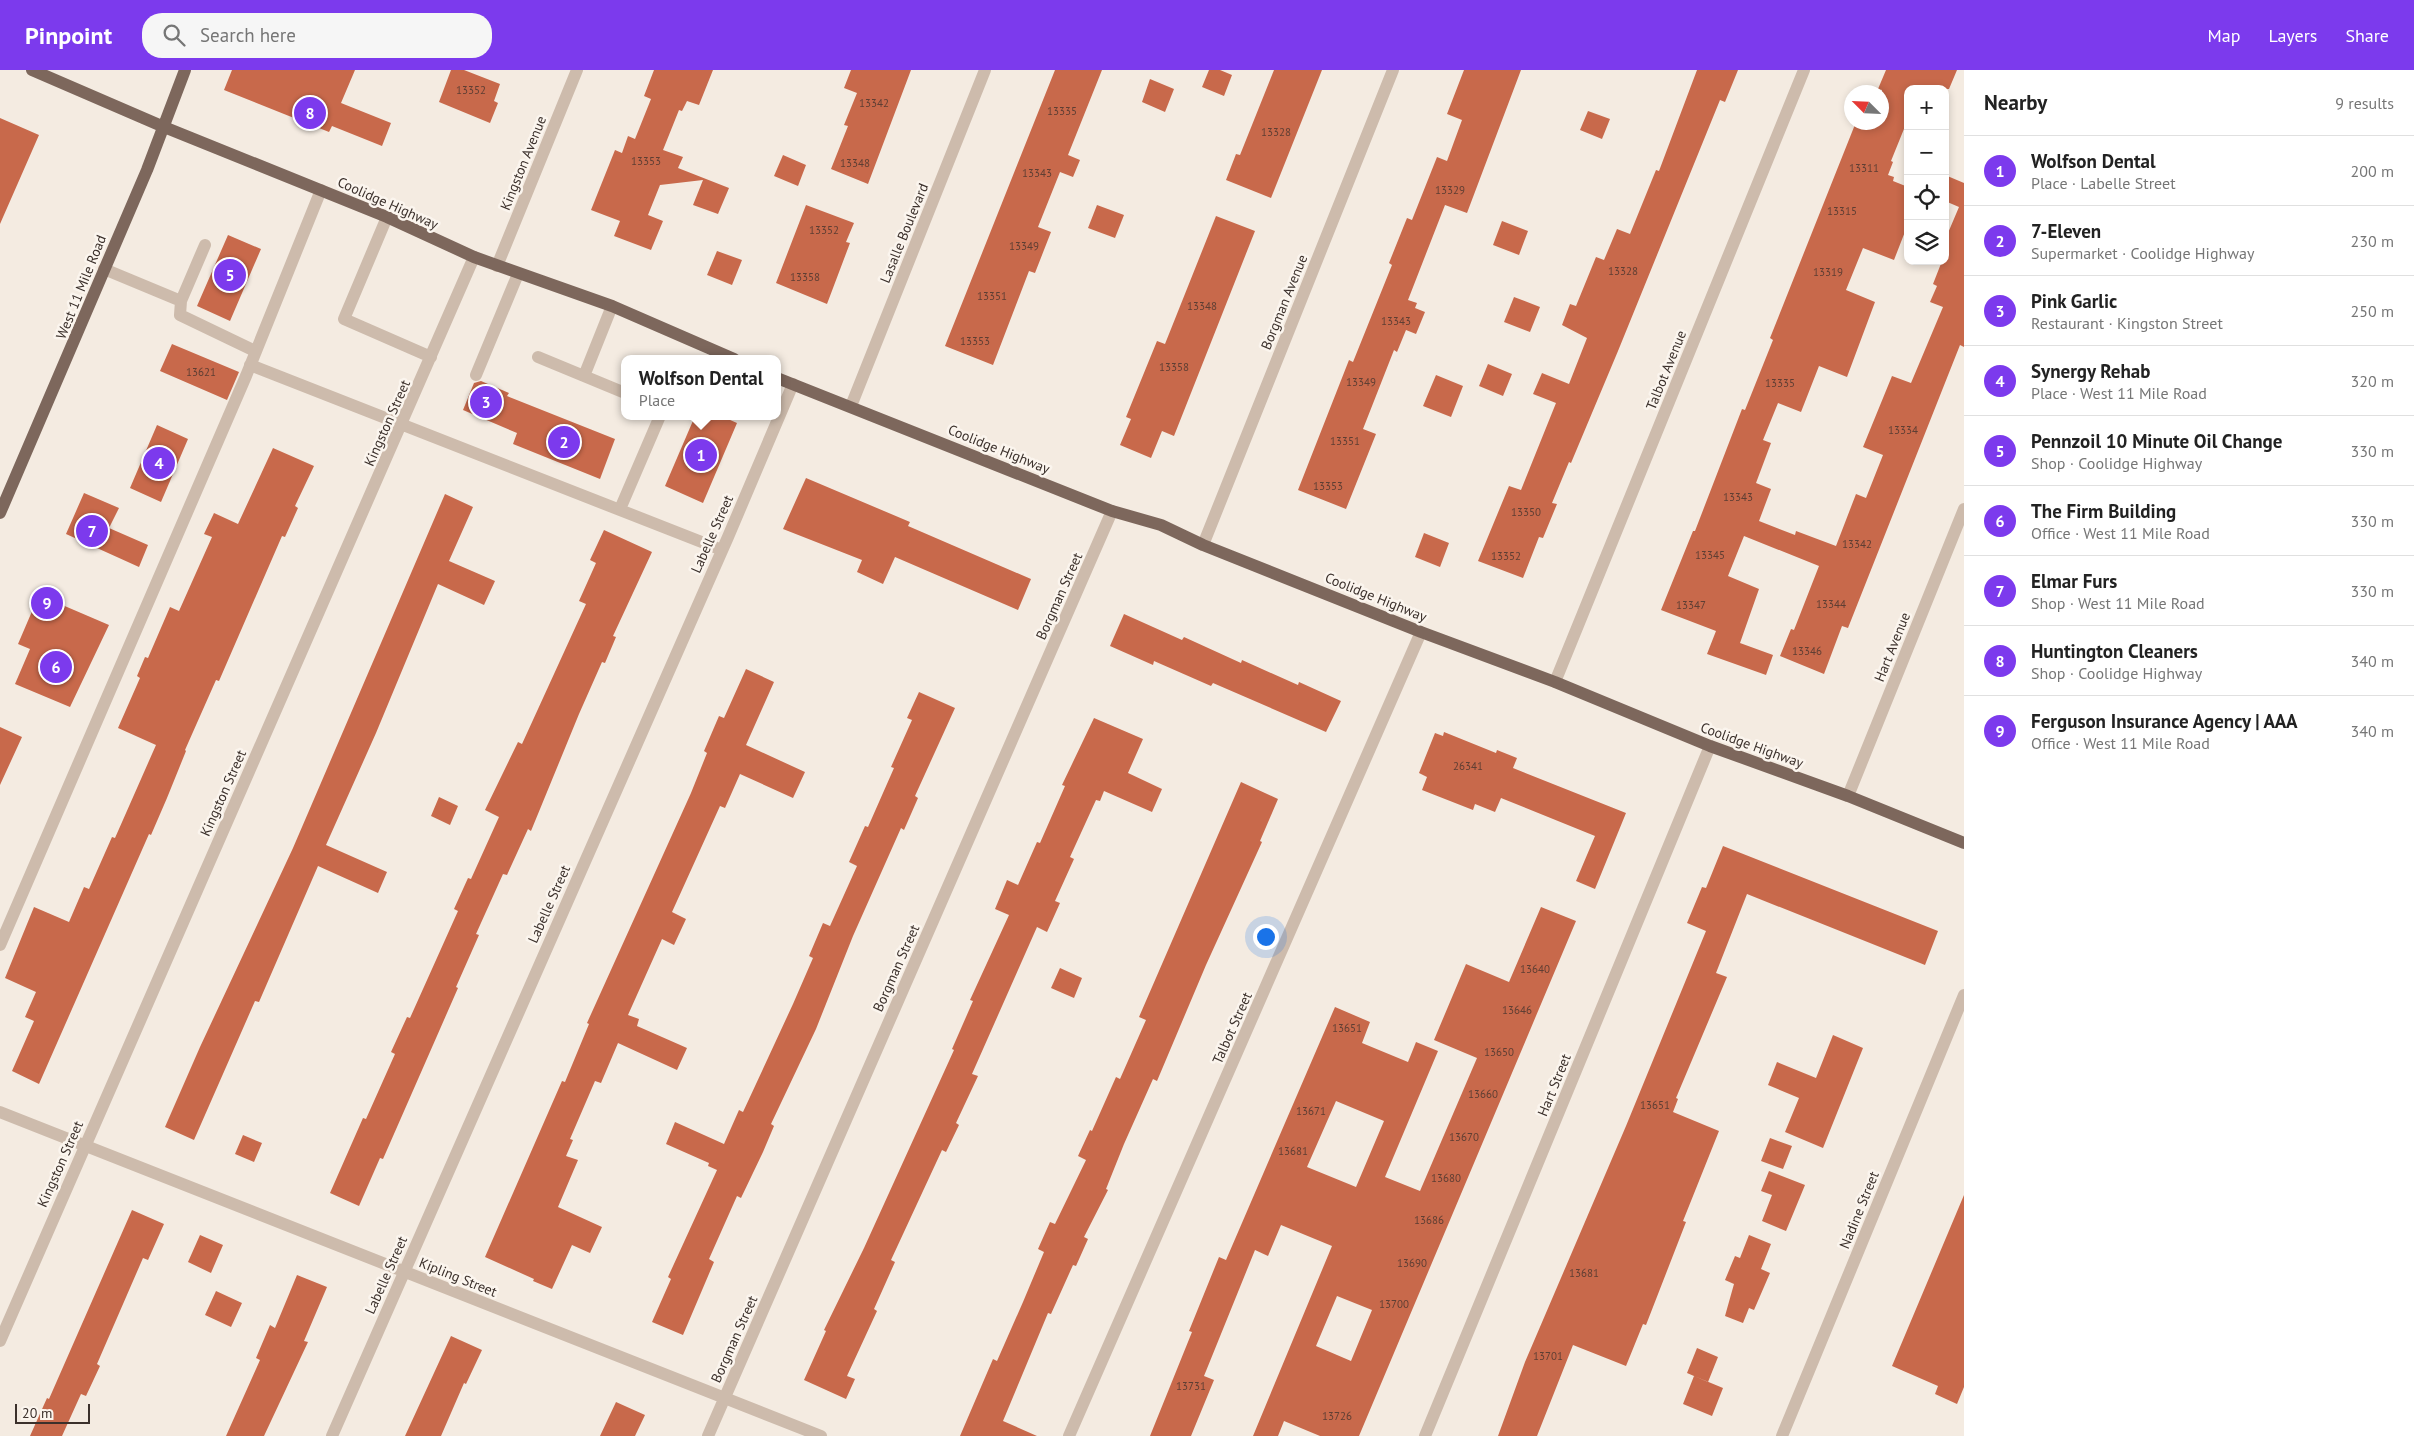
<!DOCTYPE html>
<meta charset="utf-8">
<style>
:root{--surface:#fff;--page:#f6f6f6;--text:#222;--muted:#767676;--line:#e0e0e0;--accent:#7c3aed}
body{margin:0;font-family:"PT Sans",sans-serif;background:var(--page);color:var(--text)}
.controls{position:absolute;right:15px;top:15px;display:grid;overflow:hidden;border-radius:10px;box-shadow:0 2px 8px #0003}
.controls button{width:45px;height:45px;display:grid;place-items:center;padding:0;border:0;border-bottom:1px solid var(--line);background:var(--surface);color:var(--text);font:25px sans-serif}
.compass{position:absolute;left:1844px;top:15px;width:45px;height:45px;border-radius:50%;background:var(--surface);box-shadow:0 2px 8px #0003;rotate:294deg}
.scale{position:absolute;left:15px;bottom:12px;width:75px;box-sizing:border-box;padding-left:5px;border:2px solid #3b302b;border-top:0;font-size:14px;line-height:18px;white-space:nowrap;color:#3b302b;-webkit-text-stroke:4px #fbf5ee;paint-order:stroke}
.you{position:absolute;left:1265px;top:866px;width:18px;height:18px;margin:-12px;border:4px solid #fff;border-radius:50%;background:#1a73e8;box-shadow:0 0 0 8px #1a73e833}
.badge{display:grid;place-items:center;width:32px;height:32px;border-radius:50%;background:var(--accent);color:#fff;font-size:16px;font-weight:700}
.pin{position:absolute;translate:-50% -50%;border:2px solid #fff;box-shadow:0 1px 5px #0006}
.popup{position:absolute;left:621px;top:285px;width:160px;height:65px;box-sizing:border-box;display:grid;place-content:center;border-radius:10px;background:var(--surface);filter:drop-shadow(0 1px 4px #0005);font-size:16px;white-space:nowrap;color:var(--muted)}
.popup b{font-size:19px;color:var(--text)}
.popup::after{content:'';position:absolute;left:50%;top:100%;margin-left:-10px;border:10px solid transparent;border-top-color:var(--surface)}
.list{margin:0;padding:0;list-style:none}
h2{display:flex;justify-content:space-between;align-items:center;height:65px;margin:0;padding:0 20px;font-size:21px}
h2 small{font-size:16px;font-weight:400;color:var(--muted)}
.list li{display:grid;grid-template-columns:32px 1fr auto;gap:15px;align-items:center;box-sizing:border-box;height:70px;padding:0 20px;border-top:1px solid var(--line)}
.list b{display:block;font-size:19px;white-space:nowrap}
.list p{margin:0;font-size:16px;white-space:nowrap;color:var(--muted)}
.list em{font-size:16px;font-style:normal;color:var(--muted)}
.icon{flex:none;width:28px;height:28px;fill:none;stroke:currentColor;stroke-width:2;stroke-linecap:round;stroke-linejoin:round}
.map{position:relative;flex:none;width:1964px;height:1366px;overflow:hidden}
header{display:flex;align-items:center;gap:30px;box-sizing:border-box;height:70px;padding:0 25px;background:var(--accent);color:#fff}
header strong{font-size:24px}
nav{display:flex;gap:28px;margin-inline-start:auto;font-size:18px}
.search{width:350px;height:45px;background:var(--page);display:flex;align-items:center;gap:12px;box-sizing:border-box;padding:0 18px;border-radius:20px;color:var(--muted);font-size:19px}
main{display:flex}
aside{flex:1;background:var(--surface)}
.map>svg:first-child{display:block}
</style>
<header>
<strong>Pinpoint</strong>
<div class="search"><svg class="icon" aria-label="search" viewBox="0 0 24 24"><circle cx="10" cy="10" r="6"/><path d="M15 15l6 6"/></svg>Search here</div>
<nav><a>Map</a><a>Layers</a><a>Share</a></nav>
</header>
<main>
<div class="map">
<svg width="1964" height="1366" viewBox="0 0 1964 1366">
<rect width="100%" height="100%" fill="#f4ebe1"/>
<path fill="#c8694b" fill-rule="evenodd" d="M 232,0 L 355,0 L 341,33 L 391,53 L 382,76 L 332,56 L 329,62 L 224,20 Z
M 451,0 L 464,0 L 500,14 L 494,31 L 498,33 L 490,53 L 439,32 Z
M 654,0 L 713,0 L 699,35 L 687,31 L 682,41 L 679,40 L 663,80 L 683,87 L 678,98 L 729,118 L 718,144 L 693,135 L 703,110 L 660,115 L 648,145 L 663,151 L 651,180 L 614,166 L 620,151 L 591,140 L 615,80 L 622,83 L 628,66 L 635,69 L 651,29 L 644,26 Z
M 851,0 L 911,0 L 868,114 L 831,99 L 848,56 L 844,55 L 857,23 L 844,18 Z
M 1055,0 L 1102,0 L 1068,85 L 1080,90 L 1073,107 L 1060,102 L 1038,157 L 1051,162 L 1035,203 L 1029,201 L 993,295 L 945,276 Z
M 1209,0 L 1220,0 L 1232,5 L 1224,26 L 1202,17 Z
M 1274,0 L 1322,0 L 1271,128 L 1226,110 L 1236,84 L 1240,85 Z
M 1464,0 L 1521,0 L 1467,143 L 1445,135 L 1408,230 L 1417,233 L 1415,238 L 1425,242 L 1416,264 L 1406,260 L 1397,282 L 1394,280 L 1363,359 L 1376,364 L 1346,439 L 1298,420 L 1349,290 L 1353,292 L 1392,195 L 1389,193 L 1407,148 L 1412,150 L 1437,87 L 1447,91 L 1462,50 L 1447,44 Z
M 1697,0 L 1738,0 L 1725,32 L 1720,30 L 1618,281 L 1571,393 L 1569,392 L 1552,433 L 1557,434 L 1543,468 L 1539,467 L 1523,508 L 1478,491 L 1509,416 L 1521,420 L 1556,333 L 1533,324 L 1542,303 L 1569,314 L 1587,268 L 1562,255 L 1570,234 L 1576,236 L 1596,187 L 1604,190 L 1617,159 L 1630,164 L 1656,100 L 1659,101 Z
M 1886,0 L 1957,0 L 1949,19 L 1908,19 L 1908,49 L 1891,91 L 1893,92 L 1888,105 L 1894,107 L 1893,111 L 1908,117 L 1908,154 L 1894,190 L 1863,178 L 1846,220 L 1875,232 L 1847,307 L 1819,296 L 1801,342 L 1778,333 L 1763,370 L 1771,373 L 1756,413 L 1771,419 L 1759,451 L 1795,465 L 1796,461 L 1836,476 L 1856,424 L 1866,428 L 1883,385 L 1863,377 L 1892,306 L 1911,313 L 1943,237 L 1930,232 L 1937,216 L 1933,214 L 1942,191 L 1945,191 L 1945,170 L 1959,137 L 1945,131 L 1945,105 L 1964,113 L 1964,277 L 1960,275 L 1848,558 L 1842,556 L 1824,604 L 1780,586 L 1791,559 L 1794,560 L 1819,496 L 1744,466 L 1728,506 L 1759,519 L 1740,573 L 1773,585 L 1766,605 L 1707,584 L 1716,561 L 1661,540 L 1693,461 L 1695,461 L 1742,339 L 1745,340 L 1773,270 L 1770,268 L 1856,52 L 1882,52 L 1882,20 L 1878,19 Z
M 1150,9 L 1174,19 L 1165,42 L 1142,32 Z
M 1588,41 L 1610,49 L 1602,69 L 1580,60 Z
M 0,48 L 39,65 L 0,154 Z
M 783,85 L 806,95 L 798,116 L 774,106 Z
M 806,135 L 854,153 L 846,172 L 850,173 L 827,234 L 776,213 Z
M 1097,135 L 1124,145 L 1115,168 L 1088,158 Z
M 1216,146 L 1255,161 L 1174,366 L 1162,361 L 1151,388 L 1120,375 L 1131,349 L 1126,347 L 1157,271 L 1165,274 Z
M 1502,151 L 1528,161 L 1519,185 L 1493,175 Z
M 228,165 L 261,179 L 230,251 L 197,236 Z
M 717,181 L 742,190 L 732,215 L 707,205 Z
M 1514,227 L 1540,237 L 1530,262 L 1504,252 Z
M 172,274 L 239,302 L 227,330 L 160,301 Z
M 1488,294 L 1512,304 L 1503,326 L 1479,316 Z
M 1436,305 L 1463,316 L 1451,347 L 1423,336 Z
M 481,311 L 509,323 L 507,326 L 615,369 L 600,409 L 513,374 L 517,363 L 463,340 L 474,313 Z
M 695,346 L 721,346 L 737,353 L 703,433 L 665,416 Z
M 157,355 L 188,369 L 161,432 L 130,418 Z
M 273,378 L 314,396 L 295,436 L 298,438 L 285,467 L 282,466 L 219,611 L 216,610 L 185,680 L 186,681 L 167,728 L 151,765 L 149,764 L 39,1014 L 12,1001 L 34,951 L 25,947 L 36,922 L 5,908 L 34,837 L 69,852 L 84,817 L 89,819 L 112,767 L 115,768 L 156,675 L 118,658 L 140,608 L 137,606 L 145,587 L 148,588 L 170,537 L 179,541 L 212,467 L 204,464 L 214,443 L 238,454 Z
M 806,408 L 910,452 L 908,456 L 1031,509 L 1018,540 L 895,487 L 883,514 L 857,502 L 862,490 L 783,459 Z
M 84,423 L 119,438 L 109,458 L 148,475 L 139,497 L 66,464 Z
M 445,424 L 473,437 L 449,491 L 495,511 L 484,535 L 438,514 L 376,663 L 326,775 L 387,802 L 378,823 L 318,796 L 259,932 L 255,931 L 194,1070 L 165,1057 L 200,977 L 293,778 Z
M 604,460 L 652,482 L 613,566 L 616,567 L 605,593 L 602,592 L 579,644 L 531,761 L 528,759 L 507,805 L 503,804 L 476,864 L 479,865 L 456,917 L 458,918 L 383,1089 L 380,1088 L 359,1136 L 330,1123 L 363,1048 L 366,1049 L 395,984 L 391,982 L 407,947 L 410,948 L 458,841 L 454,839 L 468,808 L 471,809 L 499,747 L 485,740 L 518,672 L 522,674 L 586,534 L 579,531 L 596,493 L 590,490 Z
M 1424,463 L 1449,473 L 1440,497 L 1415,487 Z
M 39,525 L 109,555 L 70,637 L 15,614 L 30,579 L 18,574 Z
M 1124,544 L 1182,570 L 1184,567 L 1241,593 L 1242,590 L 1298,615 L 1299,612 L 1341,631 L 1326,662 L 1213,613 L 1211,616 L 1154,591 L 1153,595 L 1110,576 Z
M 746,599 L 774,612 L 746,675 L 805,702 L 793,728 L 740,704 L 725,738 L 720,736 L 672,842 L 686,849 L 674,875 L 662,869 L 628,945 L 639,949 L 637,956 L 687,978 L 677,1000 L 618,973 L 601,1013 L 595,1011 L 570,1069 L 573,1070 L 566,1086 L 578,1090 L 558,1137 L 602,1157 L 590,1183 L 572,1175 L 552,1219 L 533,1211 L 534,1209 L 485,1187 L 562,1011 L 565,1012 L 589,954 L 587,953 L 691,723 L 707,683 L 704,681 L 719,646 L 724,648 Z
M 919,622 L 955,638 L 915,726 L 918,728 L 904,760 L 901,758 L 853,866 L 816,959 L 771,1054 L 774,1056 L 763,1082 L 741,1128 L 737,1126 L 709,1189 L 714,1192 L 683,1265 L 652,1252 L 671,1209 L 668,1207 L 717,1100 L 708,1096 L 709,1093 L 666,1074 L 675,1052 L 724,1074 L 739,1040 L 743,1042 L 793,934 L 813,888 L 809,886 L 823,853 L 830,856 L 857,796 L 849,792 L 865,756 L 868,757 L 894,698 L 891,697 L 912,650 L 907,648 Z
M 1094,648 L 1143,669 L 1128,703 L 1162,719 L 1152,742 L 1104,721 L 1100,731 L 1096,730 L 1070,787 L 1074,789 L 1055,831 L 1060,833 L 1047,862 L 1037,857 L 972,1004 L 978,1006 L 956,1053 L 959,1055 L 946,1082 L 942,1080 L 891,1190 L 895,1192 L 874,1239 L 877,1241 L 847,1306 L 855,1309 L 846,1329 L 804,1310 L 826,1261 L 824,1260 L 864,1178 L 954,980 L 952,979 L 973,931 L 970,930 L 1009,845 L 995,839 L 1007,810 L 1018,815 L 1037,772 L 1040,773 L 1065,716 L 1062,715 Z
M 0,657 L 22,667 L 0,715 Z
M 1444,662 L 1496,683 L 1497,680 L 1517,688 L 1513,698 L 1626,743 L 1595,819 L 1576,811 L 1595,766 L 1501,728 L 1495,742 L 1475,734 L 1473,740 L 1422,720 L 1427,707 L 1419,703 L 1435,663 L 1443,666 Z
M 1241,712 L 1278,729 L 1260,771 L 1262,772 L 1206,895 L 1157,1011 L 1153,1009 L 1124,1074 L 1106,1119 L 1108,1120 L 1084,1167 L 1088,1169 L 1076,1196 L 1073,1195 L 1051,1244 L 1048,1243 L 1003,1351 L 1037,1366 L 960,1366 L 993,1289 L 997,1291 L 1023,1232 L 1044,1182 L 1038,1179 L 1050,1152 L 1055,1154 L 1086,1090 L 1078,1086 L 1090,1060 L 1092,1061 L 1116,1007 L 1120,1009 L 1146,950 L 1139,947 Z
M 439,727 L 458,736 L 450,755 L 431,746 Z
M 1723,776 L 1938,861 L 1925,895 L 1747,824 L 1716,903 L 1727,907 L 1676,1028 L 1678,1029 L 1673,1042 L 1719,1061 L 1683,1151 L 1686,1152 L 1646,1255 L 1643,1254 L 1626,1296 L 1573,1275 L 1537,1366 L 1498,1366 L 1525,1292 L 1626,1056 L 1706,861 L 1687,853 L 1702,817 L 1706,818 Z
M 1541,837 L 1576,851 L 1359,1366 L 1320,1366 L 1284,1351 L 1278,1366 L 1253,1366 L 1332,1176 L 1281,1155 L 1268,1186 L 1255,1180 L 1204,1306 L 1214,1310 L 1191,1366 L 1150,1366 L 1192,1262 L 1189,1261 L 1219,1187 L 1226,1190 L 1335,937 L 1370,952 L 1362,973 L 1408,992 L 1416,972 L 1438,981 L 1385,1107 L 1420,1121 L 1477,988 L 1434,970 L 1466,894 L 1509,912 ZM 1336,1031 L 1384,1051 L 1356,1117 L 1307,1097 ZM 1337,1226 L 1372,1240 L 1351,1291 L 1316,1276 Z
M 1060,898 L 1082,908 L 1074,928 L 1051,918 Z
M 1833,965 L 1863,978 L 1823,1078 L 1785,1062 L 1799,1028 L 1768,1015 L 1777,992 L 1816,1008 Z
M 243,1065 L 262,1073 L 254,1092 L 235,1084 Z
M 1770,1068 L 1792,1076 L 1783,1099 L 1761,1091 Z
M 1769,1101 L 1805,1115 L 1786,1161 L 1762,1151 L 1772,1125 L 1761,1121 Z
M 1964,1125 L 1964,1317 L 1957,1334 L 1935,1324 L 1938,1316 L 1892,1296 Z
M 132,1140 L 164,1154 L 148,1190 L 143,1188 L 97,1294 L 100,1296 L 86,1326 L 81,1324 L 62,1366 L 30,1366 L 47,1328 L 49,1329 Z
M 200,1165 L 223,1175 L 211,1203 L 188,1192 Z
M 1749,1165 L 1771,1174 L 1761,1199 L 1770,1203 L 1754,1240 L 1749,1238 L 1743,1253 L 1725,1246 L 1734,1214 L 1725,1210 L 1735,1186 L 1740,1188 Z
M 297,1205 L 327,1217 L 304,1271 L 308,1272 L 264,1366 L 226,1366 L 260,1290 L 256,1288 L 270,1255 L 275,1258 Z
M 216,1221 L 242,1233 L 231,1257 L 205,1245 Z
M 451,1266 L 482,1280 L 466,1314 L 464,1313 L 441,1366 L 405,1366 Z
M 1697,1278 L 1718,1287 L 1708,1312 L 1687,1303 Z
M 1694,1306 L 1723,1318 L 1712,1346 L 1683,1334 Z
M 616,1332 L 645,1345 L 635,1366 L 600,1366 Z"/>
<g fill="none" stroke-linecap="round" stroke-linejoin="round">
<path stroke="#cdbbac" stroke-width="12" d="M 387,147 L 344,249 L 431,287
M 205,175 L 181,231 L 180,245 L 255,281
M 497,196 L 577,0
M 104,199 L 181,231
M 538,287 L 625,323
M 250,295 L 722,480
M 476,305 L 518,204
M 584,306 L 612,236
M 851,336 L 985,0
M 620,439 L 660,346
M 1203,475 L 1393,0
M 1555,612 L 1804,0
M 1848,726 L 1964,439
M 0,875 L 246,306 L 321,120
M 0,1042 L 821,1366
M 0,1271 L 474,187
M 332,1366 L 728,467 L 793,314
M 708,1366 L 1112,441
M 1069,1366 L 1421,562
M 1425,1366 L 1710,676
M 1782,1366 L 1964,925"/>
<path stroke="#7d675c" stroke-width="12" d="M 32,0 L 164,57 L 387,147 L 474,187 L 612,236 L 734,289
M 777,308 L 1112,441 L 1161,455 L 1203,475 L 1421,562 L 1555,612 L 1710,676 L 1848,726 L 1964,773
M 0,443 L 147,100 L 185,0"/>
</g>
<g text-anchor="middle" dominant-baseline="central" stroke-width="5" stroke-linejoin="round" paint-order="stroke">
<g font-size="11" fill="#5e3e33">
<text x="471" y="20">13352</text>
<text x="874" y="33">13342</text>
<text x="1062" y="41">13335</text>
<text x="1276" y="62">13328</text>
<text x="646" y="91">13353</text>
<text x="855" y="93">13348</text>
<text x="1864" y="98">13311</text>
<text x="1037" y="103">13343</text>
<text x="1450" y="120">13329</text>
<text x="1842" y="141">13315</text>
<text x="824" y="160">13352</text>
<text x="1024" y="176">13349</text>
<text x="1623" y="201">13328</text>
<text x="1828" y="202">13319</text>
<text x="805" y="207">13358</text>
<text x="992" y="226">13351</text>
<text x="1202" y="236">13348</text>
<text x="1396" y="251">13343</text>
<text x="975" y="271">13353</text>
<text x="1174" y="297">13358</text>
<text x="201" y="302">13621</text>
<text x="1361" y="312">13349</text>
<text x="1780" y="313">13335</text>
<text x="1903" y="360">13334</text>
<text x="1345" y="371">13351</text>
<text x="1328" y="416">13353</text>
<text x="1738" y="427">13343</text>
<text x="1526" y="442">13350</text>
<text x="1857" y="474">13342</text>
<text x="1710" y="485">13345</text>
<text x="1506" y="486">13352</text>
<text x="1831" y="534">13344</text>
<text x="1691" y="535">13347</text>
<text x="1807" y="581">13346</text>
<text x="1468" y="696">26341</text>
<text x="1535" y="899">13640</text>
<text x="1517" y="940">13646</text>
<text x="1347" y="958">13651</text>
<text x="1499" y="982">13650</text>
<text x="1483" y="1024">13660</text>
<text x="1655" y="1035">13651</text>
<text x="1311" y="1041">13671</text>
<text x="1464" y="1067">13670</text>
<text x="1293" y="1081">13681</text>
<text x="1446" y="1108">13680</text>
<text x="1429" y="1150">13686</text>
<text x="1412" y="1193">13690</text>
<text x="1584" y="1203">13681</text>
<text x="1394" y="1234">13700</text>
<text x="1548" y="1286">13701</text>
<text x="1191" y="1316">13731</text>
<text x="1337" y="1346">13726</text>
</g>
<g font-size="14" fill="#3b302b" stroke="#fbf5ee">
<text transform="translate(523 93) rotate(-68)">Kingston Avenue</text>
<text transform="translate(388 133) rotate(24)">Coolidge Highway</text>
<text transform="translate(904 163) rotate(-68)">Lasalle Boulevard</text>
<text transform="translate(81 217) rotate(-68)">West 11 Mile Road</text>
<text transform="translate(1284 232) rotate(-68)">Borgman Avenue</text>
<text transform="translate(1666 300) rotate(-68)">Talbot Avenue</text>
<text transform="translate(387 353) rotate(-66)">Kingston Street</text>
<text transform="translate(999 379) rotate(22)">Coolidge Highway</text>
<text transform="translate(712 464) rotate(-66)">Labelle Street</text>
<text transform="translate(1059 526) rotate(-66)">Borgman Street</text>
<text transform="translate(1376 527) rotate(22)">Coolidge Highway</text>
<text transform="translate(1892 577) rotate(-68)">Hart Avenue</text>
<text transform="translate(1752 675) rotate(20)">Coolidge Highway</text>
<text transform="translate(223 723) rotate(-66)">Kingston Street</text>
<text transform="translate(549 834) rotate(-66)">Labelle Street</text>
<text transform="translate(896 898) rotate(-66)">Borgman Street</text>
<text transform="translate(1232 958) rotate(-66)">Talbot Street</text>
<text transform="translate(1554 1015) rotate(-68)">Hart Street</text>
<text transform="translate(60 1094) rotate(-66)">Kingston Street</text>
<text transform="translate(1859 1140) rotate(-68)">Nadine Street</text>
<text transform="translate(386 1205) rotate(-66)">Labelle Street</text>
<text transform="translate(458 1207) rotate(22)">Kipling Street</text>
<text transform="translate(734 1269) rotate(-66)">Borgman Street</text>
</g>
</g>
</svg>
<div class="controls">
<button>+</button>
<button>−</button>
<button><svg class="icon" aria-label="locate" viewBox="0 0 24 24"><circle cx="12" cy="12" r="6"/><path d="M12 2v4M12 18v4M2 12h4M18 12h4"/></svg></button>
<button><svg class="icon" aria-label="layers" viewBox="0 0 24 24"><path d="M12 4l9 5-9 5-9-5zM3 14l9 5 9-5"/></svg></button>
</div>
<svg class="compass" viewBox="-18 -18 36 36"><path d="M0-13l5 13h-10z" fill="#e53935"/><path d="M0 13l5-13h-10z" fill="#767676"/></svg>
<div class="scale">20 m</div>
<div class="you"></div>
<div class="pin badge" style="left:701px;top:385px">1</div>
<div class="popup"><b>Wolfson Dental</b>Place</div>
<div class="pin badge" style="left:564px;top:372px">2</div>
<div class="pin badge" style="left:486px;top:332px">3</div>
<div class="pin badge" style="left:159px;top:393px">4</div>
<div class="pin badge" style="left:230px;top:205px">5</div>
<div class="pin badge" style="left:56px;top:597px">6</div>
<div class="pin badge" style="left:92px;top:461px">7</div>
<div class="pin badge" style="left:310px;top:43px">8</div>
<div class="pin badge" style="left:47px;top:533px">9</div>
</div>
<aside>
<h2>Nearby<small>9 results</small></h2>
<ul class="list">
<li><span class="badge">1</span><div><b>Wolfson Dental</b><p>Place · Labelle Street</p></div><em>200 m</em></li>
<li><span class="badge">2</span><div><b>7-Eleven</b><p>Supermarket · Coolidge Highway</p></div><em>230 m</em></li>
<li><span class="badge">3</span><div><b>Pink Garlic</b><p>Restaurant · Kingston Street</p></div><em>250 m</em></li>
<li><span class="badge">4</span><div><b>Synergy Rehab</b><p>Place · West 11 Mile Road</p></div><em>320 m</em></li>
<li><span class="badge">5</span><div><b>Pennzoil 10 Minute Oil Change</b><p>Shop · Coolidge Highway</p></div><em>330 m</em></li>
<li><span class="badge">6</span><div><b>The Firm Building</b><p>Office · West 11 Mile Road</p></div><em>330 m</em></li>
<li><span class="badge">7</span><div><b>Elmar Furs</b><p>Shop · West 11 Mile Road</p></div><em>330 m</em></li>
<li><span class="badge">8</span><div><b>Huntington Cleaners</b><p>Shop · Coolidge Highway</p></div><em>340 m</em></li>
<li><span class="badge">9</span><div><b>Ferguson Insurance Agency | AAA</b><p>Office · West 11 Mile Road</p></div><em>340 m</em></li>
</ul>
</aside>
</main>
